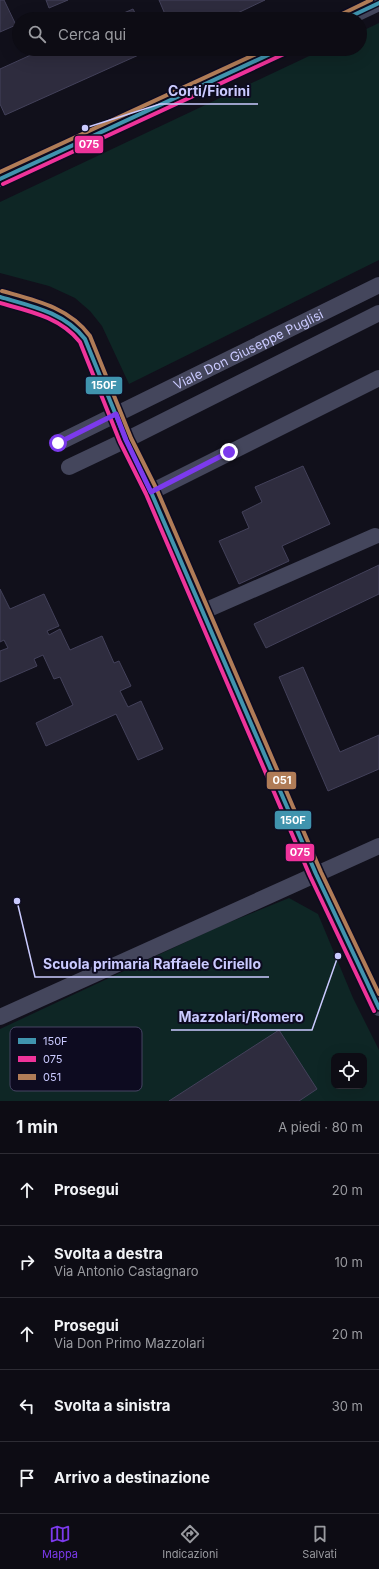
<!DOCTYPE html>
<html lang="it">
<meta charset="utf-8">
<style>
:root{--surface:#0d0c14;--page:#16151d;--text:#f1f3f6;--muted:#9a9ba0;--line:#2d2c34;--accent:#7c3aed}
body{margin:0;font-family:Inter,sans-serif;background:var(--page);color:var(--text)}
.controls{position:absolute;right:12px;bottom:12px;display:grid;overflow:hidden;border-radius:8px;box-shadow:0 4px 16px #0002}
.controls button{width:36px;height:36px;display:grid;place-items:center;padding:0;border:0;border-bottom:1px solid var(--line);background:var(--surface);color:var(--text);font:20px sans-serif}
.stop{position:absolute;width:12px;height:12px;margin:-9px;border:3px solid #7c3aed;border-radius:50%;background:#fff}
.stop.end{background:#7c3aed;border-color:#fff;box-shadow:0 1px 4px #0008}
.list{margin:0;padding:0;list-style:none}
h2{display:flex;justify-content:space-between;align-items:center;height:52px;margin:0;padding:0 16px;font-size:17px}
h2 small{font-size:13px;font-weight:400;color:var(--muted)}
.list li{display:grid;grid-template-columns:26px 1fr auto;gap:12px;align-items:center;box-sizing:border-box;height:72px;padding:0 16px;border-top:1px solid var(--line)}
.list b{display:block;font-size:15px;white-space:nowrap}
.list p{margin:0;font-size:13px;white-space:nowrap;color:var(--muted)}
.list em{font-size:13px;font-style:normal;color:var(--muted)}
.icon{flex:none;width:22px;height:22px;fill:none;stroke:currentColor;stroke-width:2;stroke-linecap:round;stroke-linejoin:round}
.map{position:relative;flex:none;width:379px;height:1101px;overflow:hidden}
.search{position:absolute;background:var(--surface);box-shadow:0 4px 16px #0002;left:12px;right:12px;top:12px;height:44px;display:flex;align-items:center;gap:10px;box-sizing:border-box;padding:0 14px;border-radius:22px;color:var(--muted);font-size:15px}
.sheet{height:412px;background:var(--surface)}
nav{display:flex;justify-content:space-around;align-items:center;box-sizing:border-box;height:56px;border-top:1px solid var(--line);background:var(--surface);font-size:11px;color:var(--muted)}
nav a{display:grid;justify-items:center;gap:2px}
nav .on{color:var(--accent)}
.map>svg:first-child{display:block}
</style>
<div class="map">
<svg width="379" height="1101" viewBox="0 0 379 1101">
<rect width="100%" height="100%" fill="#11101b"/>
<path fill="#0e2625" fill-rule="evenodd" d="M 379,23 L 379,260 L 129,384 L 102,326 L 90,311 L 75,298 L 49,286 L 0,273 L 0,202 L 324,49 L 360,49 L 360,32 Z
M 289,898 L 318,914 L 353,998 L 379,1050 L 379,1101 L 0,1101 L 0,1029 L 220,926 ZM 334,1056 L 364,1056 L 364,1086 L 334,1086 Z"/>
<path fill="#2e2c3e" stroke="#43415a" d="M 0,0 L 4,0 L 16,25 L 0,32 Z
M 46,0 L 68,0 L 49,8 Z
M 159,0 L 265,0 L 225,19 L 167,19 Z
M 133,9 L 138,19 L 110,19 Z
M 44,49 L 152,49 L 5,115 L 0,104 L 0,69 Z
M 303,466 L 330,524 L 282,546 L 289,561 L 239,584 L 219,541 L 249,528 L 242,512 L 262,502 L 255,487 Z
M 379,565 L 379,594 L 266,648 L 254,624 Z
M 0,589 L 10,609 L 44,594 L 59,626 L 47,631 L 49,635 L 60,629 L 70,650 L 102,636 L 114,663 L 119,661 L 131,686 L 120,691 L 128,707 L 141,701 L 163,749 L 138,760 L 116,714 L 46,746 L 36,723 L 73,705 L 60,677 L 54,679 L 43,655 L 34,659 L 37,666 L 0,682 L 0,651 L 8,648 L 4,640 L 0,642 Z
M 303,667 L 340,752 L 379,735 L 379,769 L 328,791 L 279,677 Z
M 279,1030 L 317,1089 L 299,1101 L 169,1101 Z"/>
<g fill="none" stroke-linecap="round" stroke-linejoin="round">
<g stroke="#44465c" stroke-width="16">
<path d="M 345,19 L 379,3"/>
<path d="M 0,179 L 281,49"/>
<path d="M 0,297 C 28,305 69,312 85,339 L 126,440 L 151,492 L 202,612 L 316,874 L 379,1008"/>
<path id="s1" d="M 58,443 L 379,285"/>
<path d="M 69,467 L 126,440 L 379,313"/>
<path d="M 151,492 L 379,378"/>
<path d="M 202,612 L 375,536"/>
<path d="M 0,1017 L 379,846"/>
</g>
<defs>
<path id="bus-1" d="M 345,19 L 379,3
M 0,179 L 281,49
M 0,297 C 31,306 64,312 85,339 L 126,440 L 151,492 L 316,874 L 379,1008"/>
<path id="bus-2" d="M 3,184 L 284,54
M 0,303 C 29,311 60,317 80,342 L 120,442 L 146,494 L 310,876 L 374,1011"/>
<path id="bus-3" d="M 342,14 L 371,0
M 0,172 L 267,49
M 2,291 C 34,300 69,307 90,336 L 131,438 L 157,490 L 321,872 L 379,994"/>
</defs>
<use href="#bus-1" stroke="#0d0b20" stroke-width="7"/>
<use href="#bus-2" stroke="#0d0b20" stroke-width="7"/>
<use href="#bus-3" stroke="#0d0b20" stroke-width="7"/>
<use href="#bus-1" stroke="#4094ae" stroke-width="4"/>
<use href="#bus-2" stroke="#ef339a" stroke-width="4"/>
<use href="#bus-3" stroke="#b07c57" stroke-width="4"/>
</g>
<g fill="none" stroke-linecap="round" stroke-linejoin="round">
<path stroke="#7c3aed" stroke-width="5" d="M 58,443 L 116,414 L 126,440 L 151,492 L 229,452"/>
</g>
<g text-anchor="middle" dominant-baseline="central" stroke-width="4" stroke-linejoin="round" paint-order="stroke">
<g font-size="13" fill="#cacaff" stroke="#0d0b20">
<text stroke="none"><textPath href="#s1" startOffset="212">Viale Don Giuseppe Puglisi</textPath></text>
</g>
</g>
<rect x="10" y="1027" width="132" height="64" rx="6" fill="#0d0b20" stroke="#464463" stroke-width="1"/>
<rect x="18" y="1038" width="18" height="6" fill="#4094ae"/>
<rect x="18" y="1056" width="18" height="6" fill="#ef339a"/>
<rect x="18" y="1074" width="18" height="6" fill="#b07c57"/>
<g font-size="11" fill="#cacaff">
<text x="43" y="1045">150F</text>
<text x="43" y="1063">075</text>
<text x="43" y="1081">051</text>
</g>
<path fill="none" stroke="#cacaff" stroke-width="1.5" d="M85 128L160 104H258M17 901L35 977H269M338 956L312 1030H171"/>
<g fill="#cacaff" stroke="#0d0b20" stroke-width="1.5">
<circle cx="85" cy="128" r="4"/>
<circle cx="17" cy="901" r="4"/>
<circle cx="338" cy="956" r="4"/>
</g>
<g font-size="14" text-anchor="middle" font-weight="bold" fill="#cacaff" stroke="#0d0b20" stroke-width="4" stroke-linejoin="round" paint-order="stroke">
<text x="209" y="96">Corti/Fiorini</text>
<text x="152" y="969">Scuola primaria Raffaele Ciriello</text>
<text x="241" y="1022">Mazzolari/Romero</text>
</g>
<g stroke="#0d0b20" stroke-width="1.5">
<rect x="74" y="135" width="30" height="19" rx="4" fill="#ef339a"/>
<rect x="85" y="376" width="38" height="19" rx="4" fill="#4094ae"/>
<rect x="266" y="771" width="31" height="19" rx="4" fill="#b07c57"/>
<rect x="274" y="810" width="38" height="20" rx="4" fill="#4094ae"/>
<rect x="285" y="843" width="30" height="19" rx="4" fill="#ef339a"/>
</g>
<g font-size="11" text-anchor="middle" font-weight="bold" fill="#fff">
<text x="89" y="148">075</text>
<text x="104" y="389">150F</text>
<text x="282" y="784">051</text>
<text x="293" y="824">150F</text>
<text x="300" y="856">075</text>
</g>
</svg>
<div class="controls">
<button><svg class="icon" aria-label="locate" viewBox="0 0 24 24"><circle cx="12" cy="12" r="6"/><path d="M12 2v4M12 18v4M2 12h4M18 12h4"/></svg></button>
</div>
<div class="stop" style="left:58px;top:443px"></div>
<div class="stop end" style="left:229px;top:452px"></div>
<div class="search"><svg class="icon" aria-label="search" viewBox="0 0 24 24"><circle cx="10" cy="10" r="6"/><path d="M15 15l6 6"/></svg>Cerca qui</div>
</div>
<section class="sheet">
<h2>1 min<small>A piedi · 80 m</small></h2>
<ul class="list">
<li><svg class="icon" aria-label="ahead" viewBox="0 0 24 24"><path d="M12 20V5M6 11l6-6 6 6"/></svg><div><b>Prosegui</b></div><em>20 m</em></li>
<li><svg class="icon" aria-label="right" viewBox="0 0 24 24"><path d="M7 20v-9h11M14 6l5 5-5 5"/></svg><div><b>Svolta a destra</b><p>Via Antonio Castagnaro</p></div><em>10 m</em></li>
<li><svg class="icon" aria-label="ahead" viewBox="0 0 24 24"><path d="M12 20V5M6 11l6-6 6 6"/></svg><div><b>Prosegui</b><p>Via Don Primo Mazzolari</p></div><em>20 m</em></li>
<li><svg class="icon" aria-label="left" viewBox="0 0 24 24"><path d="M17 20v-9H6M10 6l-5 5 5 5"/></svg><div><b>Svolta a sinistra</b></div><em>30 m</em></li>
<li><svg class="icon" aria-label="arrive" viewBox="0 0 24 24"><path d="M6 21V4h12l-3 4 3 4H6"/></svg><div><b>Arrivo a destinazione</b></div></li>
</ul>
</section>
<nav>
<a class="on"><svg class="icon" aria-label="map" viewBox="0 0 24 24"><path d="M3 6l6-2 6 2 6-2v14l-6 2-6-2-6 2zM9 4v14M15 6v14"/></svg>Mappa</a>
<a><svg class="icon" aria-label="directions" viewBox="0 0 24 24"><path d="M12 3l9 9-9 9-9-9zM9 14v-3h6M13 9l2 2-2 2"/></svg>Indicazioni</a>
<a><svg class="icon" aria-label="saved" viewBox="0 0 24 24"><path d="M7 4h10v16l-5-4-5 4z"/></svg>Salvati</a>
</nav>
